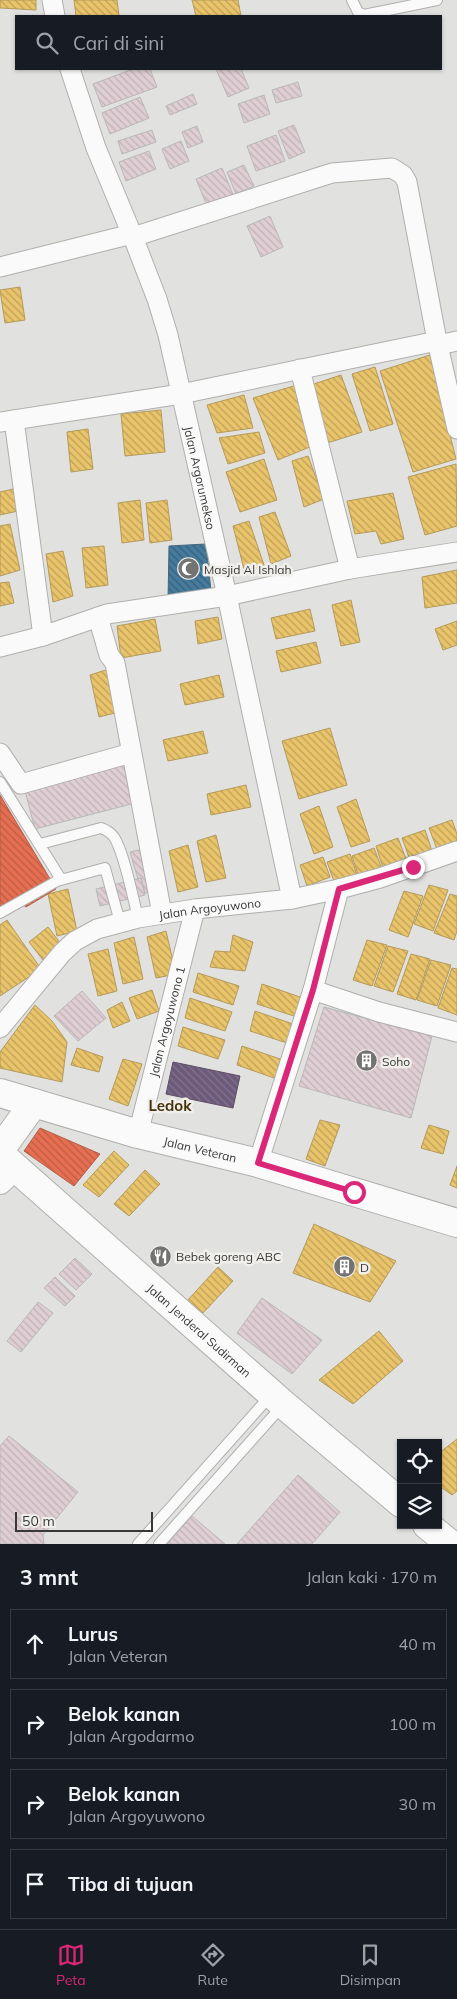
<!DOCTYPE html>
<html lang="id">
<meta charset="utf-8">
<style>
:root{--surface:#171b24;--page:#20242c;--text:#f1f3f6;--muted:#9ea1a6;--line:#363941;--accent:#db2777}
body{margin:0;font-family:Mulish,sans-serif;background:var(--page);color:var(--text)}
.controls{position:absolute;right:15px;bottom:15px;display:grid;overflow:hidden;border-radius:0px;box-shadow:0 1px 4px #0004}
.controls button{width:45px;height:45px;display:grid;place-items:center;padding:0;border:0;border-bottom:1px solid var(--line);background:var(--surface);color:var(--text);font:25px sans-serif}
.scale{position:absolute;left:15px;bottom:12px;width:138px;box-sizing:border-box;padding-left:5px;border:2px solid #383837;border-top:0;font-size:14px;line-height:18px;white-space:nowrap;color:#383837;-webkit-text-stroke:4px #f0efec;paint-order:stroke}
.stop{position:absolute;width:15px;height:15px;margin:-11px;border:4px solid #db2777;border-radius:50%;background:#fff}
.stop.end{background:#db2777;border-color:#fff;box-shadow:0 1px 5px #0008}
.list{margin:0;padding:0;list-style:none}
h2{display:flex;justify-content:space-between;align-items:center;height:65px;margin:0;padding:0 20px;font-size:21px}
h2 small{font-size:16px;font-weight:400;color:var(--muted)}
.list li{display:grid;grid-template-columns:32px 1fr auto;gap:15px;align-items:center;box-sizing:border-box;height:70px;margin:0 10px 10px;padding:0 10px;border:1px solid var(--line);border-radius:0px}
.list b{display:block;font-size:19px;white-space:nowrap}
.list p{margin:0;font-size:16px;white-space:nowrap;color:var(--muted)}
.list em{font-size:16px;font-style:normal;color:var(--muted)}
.icon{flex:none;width:28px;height:28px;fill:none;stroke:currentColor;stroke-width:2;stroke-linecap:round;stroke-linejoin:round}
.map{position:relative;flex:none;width:457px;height:1544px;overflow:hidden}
.search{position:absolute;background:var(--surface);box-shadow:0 1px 4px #0004;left:15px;right:15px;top:15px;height:55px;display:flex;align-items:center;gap:12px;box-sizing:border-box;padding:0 18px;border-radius:0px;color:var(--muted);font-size:19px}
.sheet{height:385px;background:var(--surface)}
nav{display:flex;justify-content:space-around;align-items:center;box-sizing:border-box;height:70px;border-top:1px solid var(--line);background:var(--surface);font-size:14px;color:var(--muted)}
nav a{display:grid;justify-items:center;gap:2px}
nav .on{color:var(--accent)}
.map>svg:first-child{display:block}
</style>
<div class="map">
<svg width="457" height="1544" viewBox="0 0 457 1544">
<defs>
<pattern id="homes-back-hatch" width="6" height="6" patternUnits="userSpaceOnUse" patternTransform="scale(1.25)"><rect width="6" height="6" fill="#e9c46a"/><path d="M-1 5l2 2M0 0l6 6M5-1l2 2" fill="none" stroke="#bea058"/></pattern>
<pattern id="shops-back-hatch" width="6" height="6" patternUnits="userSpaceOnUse" patternTransform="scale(1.25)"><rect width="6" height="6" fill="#e76f51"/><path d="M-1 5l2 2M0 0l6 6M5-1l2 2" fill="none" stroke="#bc5c44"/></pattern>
<pattern id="offices-back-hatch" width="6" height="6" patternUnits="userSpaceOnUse" patternTransform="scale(1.25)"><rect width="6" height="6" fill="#6d597a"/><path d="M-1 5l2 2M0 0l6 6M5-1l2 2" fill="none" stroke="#82748c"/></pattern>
<pattern id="public-back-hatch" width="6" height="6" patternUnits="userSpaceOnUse" patternTransform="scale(1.25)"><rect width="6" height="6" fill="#457b9d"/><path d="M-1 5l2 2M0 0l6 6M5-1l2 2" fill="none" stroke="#38607a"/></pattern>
<pattern id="building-back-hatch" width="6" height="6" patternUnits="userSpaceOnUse" patternTransform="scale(1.25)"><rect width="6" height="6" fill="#dfced4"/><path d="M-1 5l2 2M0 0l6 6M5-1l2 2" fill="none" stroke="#c0b2b7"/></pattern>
</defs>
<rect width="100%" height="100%" fill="#e1e1df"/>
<path fill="url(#homes-back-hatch)" stroke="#b49a5b" d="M 0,0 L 36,0 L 36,10 L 0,8 Z
M 74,0 L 117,0 L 119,16 L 76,16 Z
M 192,0 L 238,0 L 241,16 L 196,16 Z
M 20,287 L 25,320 L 5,323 L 0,290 Z
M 430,355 L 456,459 L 413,472 L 380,371 Z
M 375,367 L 393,424 L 370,431 L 352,374 Z
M 341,375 L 362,432 L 324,444 L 305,387 Z
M 297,385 L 317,444 L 278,460 L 253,398 Z
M 244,395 L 253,428 L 217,433 L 207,405 Z
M 161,410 L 165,452 L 125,456 L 121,414 Z
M 88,429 L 93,469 L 71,472 L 67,432 Z
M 259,432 L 265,453 L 228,464 L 219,438 Z
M 308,456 L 324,499 L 304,507 L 292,461 Z
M 264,459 L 277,500 L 240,512 L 226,472 Z
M 456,464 L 457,526 L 425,535 L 408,477 Z
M 13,489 L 18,511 L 0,515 L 0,492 Z
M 393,493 L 404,539 L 381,544 L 376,531 L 355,534 L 347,501 Z
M 140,500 L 144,540 L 122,543 L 118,503 Z
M 167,500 L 172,540 L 150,543 L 146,503 Z
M 275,512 L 291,556 L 271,564 L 259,517 Z
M 249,521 L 264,565 L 245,573 L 233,526 Z
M 10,524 L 20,570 L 0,576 L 0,526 Z
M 104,546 L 108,585 L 86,588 L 82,548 Z
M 63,551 L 73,596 L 53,602 L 46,554 Z
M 457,570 L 457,603 L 425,608 L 422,577 Z
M 9,582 L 14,603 L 0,606 L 0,583 Z
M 351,600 L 360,642 L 341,646 L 332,605 Z
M 310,609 L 315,631 L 276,639 L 271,618 Z
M 218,617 L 222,639 L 198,644 L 195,621 Z
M 155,619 L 161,651 L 121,658 L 117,626 Z
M 457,621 L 457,645 L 443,650 L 435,629 Z
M 316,642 L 321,663 L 281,672 L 276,651 Z
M 109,669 L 119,712 L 99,717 L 90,675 Z
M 219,675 L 224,697 L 185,705 L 180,684 Z
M 330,728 L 347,785 L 299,799 L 282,741 Z
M 203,731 L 208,753 L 168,761 L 163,740 Z
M 246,785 L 251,807 L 211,815 L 207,794 Z
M 356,799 L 370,841 L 351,847 L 337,807 Z
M 319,806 L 333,847 L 314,854 L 300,814 Z
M 452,820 L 457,834 L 457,841 L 437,849 L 429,828 Z
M 425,830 L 432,851 L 410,860 L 402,838 Z
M 216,835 L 226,878 L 206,882 L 197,841 Z
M 398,838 L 406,859 L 383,868 L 376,846 Z
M 188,845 L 198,887 L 178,892 L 169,851 Z
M 374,848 L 382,869 L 359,877 L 352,856 Z
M 350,854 L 357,875 L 335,884 L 327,862 Z
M 323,857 L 330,877 L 307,886 L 300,865 Z
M 429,885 L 448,890 L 433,931 L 414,924 Z
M 68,889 L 77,931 L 57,936 L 48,894 Z
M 404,891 L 423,896 L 408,937 L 389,930 Z
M 450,894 L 457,896 L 457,931 L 454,940 L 434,933 Z
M 7,920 L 41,969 L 0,996 L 0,925 Z
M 48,927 L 61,944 L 43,960 L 29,942 Z
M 166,931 L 176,974 L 156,978 L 147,937 Z
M 233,935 L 253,942 L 245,971 L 210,967 L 215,951 L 230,952 Z
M 134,937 L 143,979 L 123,984 L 114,943 Z
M 367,940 L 387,945 L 372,986 L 353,980 Z
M 388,946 L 408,951 L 393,992 L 374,986 Z
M 108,949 L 117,991 L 98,996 L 88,954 Z
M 411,954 L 430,959 L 416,1000 L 397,994 Z
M 431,960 L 451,965 L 437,1006 L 417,1000 Z
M 452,968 L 457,969 L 457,1015 L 438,1008 Z
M 198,973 L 239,986 L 233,1005 L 193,992 Z
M 262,984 L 303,998 L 297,1017 L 257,1004 Z
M 152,990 L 159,1011 L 137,1019 L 129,998 Z
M 190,998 L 232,1012 L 225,1031 L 185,1018 Z
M 122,1002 L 130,1021 L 113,1028 L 107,1010 Z
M 35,1005 L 52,1021 L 67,1042 L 62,1082 L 0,1068 L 0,1052 Z
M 255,1011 L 296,1025 L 290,1044 L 250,1031 Z
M 183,1027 L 225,1040 L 218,1059 L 178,1046 Z
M 242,1046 L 283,1060 L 277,1079 L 237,1065 Z
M 77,1048 L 103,1057 L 99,1072 L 71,1065 Z
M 123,1059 L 142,1064 L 128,1106 L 109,1099 Z
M 320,1120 L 340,1125 L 325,1166 L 306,1159 Z
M 429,1125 L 449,1131 L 443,1154 L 421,1148 Z
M 114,1151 L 129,1165 L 99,1197 L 83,1185 Z
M 457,1166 L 457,1188 L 450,1185 Z
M 145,1170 L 160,1184 L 129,1216 L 114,1204 Z
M 314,1224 L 396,1261 L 370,1302 L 293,1273 Z
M 218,1267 L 233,1281 L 203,1313 L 187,1301 Z
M 379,1331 L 403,1361 L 353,1404 L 319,1380 Z
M 457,1439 L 457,1491 L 452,1495 L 438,1485 L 438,1454 Z"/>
<path fill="url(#shops-back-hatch)" stroke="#b25e49" d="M 0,795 L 56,889 L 26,907 L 21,903 L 0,916 Z
M 40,1128 L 100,1154 L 74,1186 L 24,1151 Z"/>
<path fill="url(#offices-back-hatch)" stroke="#5d4f66" d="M 173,1062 L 240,1076 L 233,1108 L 166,1094 Z"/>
<path fill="url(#public-back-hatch)" stroke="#41677e" d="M 206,544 L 211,591 L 168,601 L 169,546 Z"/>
<path fill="url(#building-back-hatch)" stroke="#b8b8b7" d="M 133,69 L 150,69 L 157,87 L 102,107 L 93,84 Z
M 216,69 L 241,69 L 249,88 L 228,97 Z
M 298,82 L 302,96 L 276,103 L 272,90 Z
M 193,94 L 197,104 L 170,115 L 166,106 Z
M 264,95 L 270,114 L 244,123 L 238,104 Z
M 140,97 L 149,118 L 110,134 L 102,113 Z
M 294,125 L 305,152 L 289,159 L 278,131 Z
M 197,126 L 203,142 L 188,148 L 182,132 Z
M 152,130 L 156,142 L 122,154 L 118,141 Z
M 276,135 L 285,161 L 256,171 L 247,146 Z
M 181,141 L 189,161 L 170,169 L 162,149 Z
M 149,151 L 156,169 L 126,181 L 119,162 Z
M 244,165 L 254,186 L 236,194 L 227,172 Z
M 222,168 L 234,197 L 208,208 L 196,179 Z
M 270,216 L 283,247 L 261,257 L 247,226 Z
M 128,759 L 139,802 L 35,829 L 24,787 Z
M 148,848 L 155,890 L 145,893 L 141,878 L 138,879 L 130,852 Z
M 141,878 L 145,895 L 100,906 L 96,889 Z
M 82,991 L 106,1018 L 78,1041 L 54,1016 Z
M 324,1007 L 432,1036 L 411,1118 L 299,1086 Z
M 75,1258 L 92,1274 L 76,1290 L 59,1274 Z
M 55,1277 L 75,1296 L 65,1306 L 44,1288 Z
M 262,1298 L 322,1340 L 292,1374 L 237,1333 Z
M 38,1302 L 53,1313 L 21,1352 L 7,1341 Z
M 9,1436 L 78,1492 L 43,1535 L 44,1544 L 0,1544 L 0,1446 Z
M 298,1475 L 340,1512 L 312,1544 L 237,1544 Z
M 192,1516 L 225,1544 L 167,1544 Z"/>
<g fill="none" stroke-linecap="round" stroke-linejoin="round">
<defs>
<path id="service" d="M 352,0 L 358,12 L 364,15 L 437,0
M 0,782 L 59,876 L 57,881 L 0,913
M 40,844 L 101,828 C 107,830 110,832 114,837 C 124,852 133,898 138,918
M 57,881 L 105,868 L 120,922
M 138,1544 L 270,1396
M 159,1544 L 283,1405"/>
<g id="minor">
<path d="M 52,0 L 55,16"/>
<path id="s1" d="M 70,69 L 96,148 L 133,237 L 157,299 L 168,335 L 227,596 L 292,899"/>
<path d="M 133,237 L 332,173 L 392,168 L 403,175 L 407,182 L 437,341 L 457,429"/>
<path d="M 0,267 L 132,234"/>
<path d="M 438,345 L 457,341"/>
<path d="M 300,369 L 350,569"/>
<path d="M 14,420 L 43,636"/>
<path d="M 0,422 L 181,394 L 437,341"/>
<path d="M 98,617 L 109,655 L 115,663 L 162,914"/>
<path d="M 0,647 L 43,636 L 107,614 L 227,596 L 350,569 L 457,552"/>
<path d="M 0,753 L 21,784 L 131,753"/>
<path d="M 313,990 L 379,1012 L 457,1032"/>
<path id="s2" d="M 0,1028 L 62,953 L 75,941 L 97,929 L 138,918 L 195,909 L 292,899 L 339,889 L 380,878 L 457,851"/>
<path id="s3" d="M 138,1134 L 195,909"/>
<path d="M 258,1163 L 313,990 L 339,889"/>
</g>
<path id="tertiary" d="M 0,1182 L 16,1167"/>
<g id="primary">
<path id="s4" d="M 0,1093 L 138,1134 L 258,1163 L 457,1223"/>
<path d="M 0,1150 L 34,1103"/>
<path id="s5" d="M 0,1154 L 283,1404 L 401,1503"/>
<path d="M 427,1525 L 450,1544"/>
</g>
</defs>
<use href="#service" stroke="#afafad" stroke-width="12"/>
<use href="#minor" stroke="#afafad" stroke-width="21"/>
<use href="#tertiary" stroke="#afafad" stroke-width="26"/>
<use href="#primary" stroke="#afafad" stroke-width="30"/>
<use href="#service" stroke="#fafafa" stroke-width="10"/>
<use href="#minor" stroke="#fafafa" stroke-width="19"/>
<use href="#tertiary" stroke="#fafafa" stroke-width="24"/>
<use href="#primary" stroke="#fafafa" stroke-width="28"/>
</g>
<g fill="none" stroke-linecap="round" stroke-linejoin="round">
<path stroke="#db2777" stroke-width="6" d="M 354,1192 L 258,1163 L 313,990 L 339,889 L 413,867"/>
</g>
<defs>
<symbol id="mosque-disc" viewBox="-11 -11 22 22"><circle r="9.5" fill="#737372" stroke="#f0efec"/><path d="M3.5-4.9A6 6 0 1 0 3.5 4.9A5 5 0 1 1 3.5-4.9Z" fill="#fff"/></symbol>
<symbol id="building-disc" viewBox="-11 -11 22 22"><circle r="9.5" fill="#737372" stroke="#f0efec"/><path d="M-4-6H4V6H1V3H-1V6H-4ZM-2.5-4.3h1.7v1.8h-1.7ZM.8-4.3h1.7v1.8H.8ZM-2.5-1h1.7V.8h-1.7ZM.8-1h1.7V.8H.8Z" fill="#fff"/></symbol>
<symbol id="restaurant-disc" viewBox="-11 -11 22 22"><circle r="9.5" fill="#737372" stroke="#f0efec"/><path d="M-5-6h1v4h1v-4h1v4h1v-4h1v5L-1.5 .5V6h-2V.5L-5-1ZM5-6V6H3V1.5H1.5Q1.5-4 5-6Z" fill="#fff"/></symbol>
</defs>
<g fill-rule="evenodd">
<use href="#mosque-disc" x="176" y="556" width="25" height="25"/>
<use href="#building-disc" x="354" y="1048" width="25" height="25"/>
<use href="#restaurant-disc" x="148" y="1244" width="25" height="25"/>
<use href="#building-disc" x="332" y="1254" width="25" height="25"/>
</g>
<g text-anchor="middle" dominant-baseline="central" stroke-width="5" stroke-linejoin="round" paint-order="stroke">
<g font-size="12" fill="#383837" stroke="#f0efec">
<text stroke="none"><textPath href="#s1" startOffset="430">Jalan Argorumekso</textPath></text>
<text stroke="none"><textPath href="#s2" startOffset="255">Jalan Argoyuwono</textPath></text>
<text stroke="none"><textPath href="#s3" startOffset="116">Jalan Argoyuwono 1</textPath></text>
<text stroke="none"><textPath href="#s4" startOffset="208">Jalan Veteran</textPath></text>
<text stroke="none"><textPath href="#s5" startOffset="266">Jalan Jenderal Sudirman</textPath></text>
</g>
<g font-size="12" fill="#383837" stroke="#f0efec" text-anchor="start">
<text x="204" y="569">Masjid Al Ishlah</text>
<text x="382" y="1061">Soho</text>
<text x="176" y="1256">Bebek goreng ABC</text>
<text x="360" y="1267">D</text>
</g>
<g font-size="15" font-weight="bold" fill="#433008" stroke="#f0efec">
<text x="170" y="1105">Ledok</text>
</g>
</g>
</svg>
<div class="controls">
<button><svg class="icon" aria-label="locate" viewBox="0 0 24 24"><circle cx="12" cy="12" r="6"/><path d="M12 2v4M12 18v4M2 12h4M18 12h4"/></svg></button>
<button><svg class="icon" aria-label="layers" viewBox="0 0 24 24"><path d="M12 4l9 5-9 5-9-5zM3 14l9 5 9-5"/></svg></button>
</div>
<div class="scale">50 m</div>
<div class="stop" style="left:354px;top:1192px"></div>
<div class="stop end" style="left:413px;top:867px"></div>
<div class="search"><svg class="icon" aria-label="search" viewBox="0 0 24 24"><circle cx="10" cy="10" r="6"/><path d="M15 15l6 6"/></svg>Cari di sini</div>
</div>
<section class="sheet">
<h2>3 mnt<small>Jalan kaki · 170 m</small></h2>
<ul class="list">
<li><svg class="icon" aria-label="ahead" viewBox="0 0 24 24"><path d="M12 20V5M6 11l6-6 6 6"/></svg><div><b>Lurus</b><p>Jalan Veteran</p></div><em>40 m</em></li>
<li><svg class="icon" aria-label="right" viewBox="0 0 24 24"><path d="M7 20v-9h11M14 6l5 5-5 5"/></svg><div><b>Belok kanan</b><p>Jalan Argodarmo</p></div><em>100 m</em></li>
<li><svg class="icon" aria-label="right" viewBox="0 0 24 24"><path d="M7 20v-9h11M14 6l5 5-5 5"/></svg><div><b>Belok kanan</b><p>Jalan Argoyuwono</p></div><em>30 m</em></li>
<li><svg class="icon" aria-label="arrive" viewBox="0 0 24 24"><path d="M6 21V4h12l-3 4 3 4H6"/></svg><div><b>Tiba di tujuan</b></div></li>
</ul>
</section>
<nav>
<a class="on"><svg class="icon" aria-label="map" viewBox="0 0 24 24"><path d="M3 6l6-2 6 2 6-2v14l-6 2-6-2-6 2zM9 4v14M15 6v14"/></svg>Peta</a>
<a><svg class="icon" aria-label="directions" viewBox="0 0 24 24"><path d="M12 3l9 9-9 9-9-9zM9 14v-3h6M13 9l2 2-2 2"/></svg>Rute</a>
<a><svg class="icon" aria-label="saved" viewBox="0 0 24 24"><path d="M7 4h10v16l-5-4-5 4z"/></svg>Disimpan</a>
</nav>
